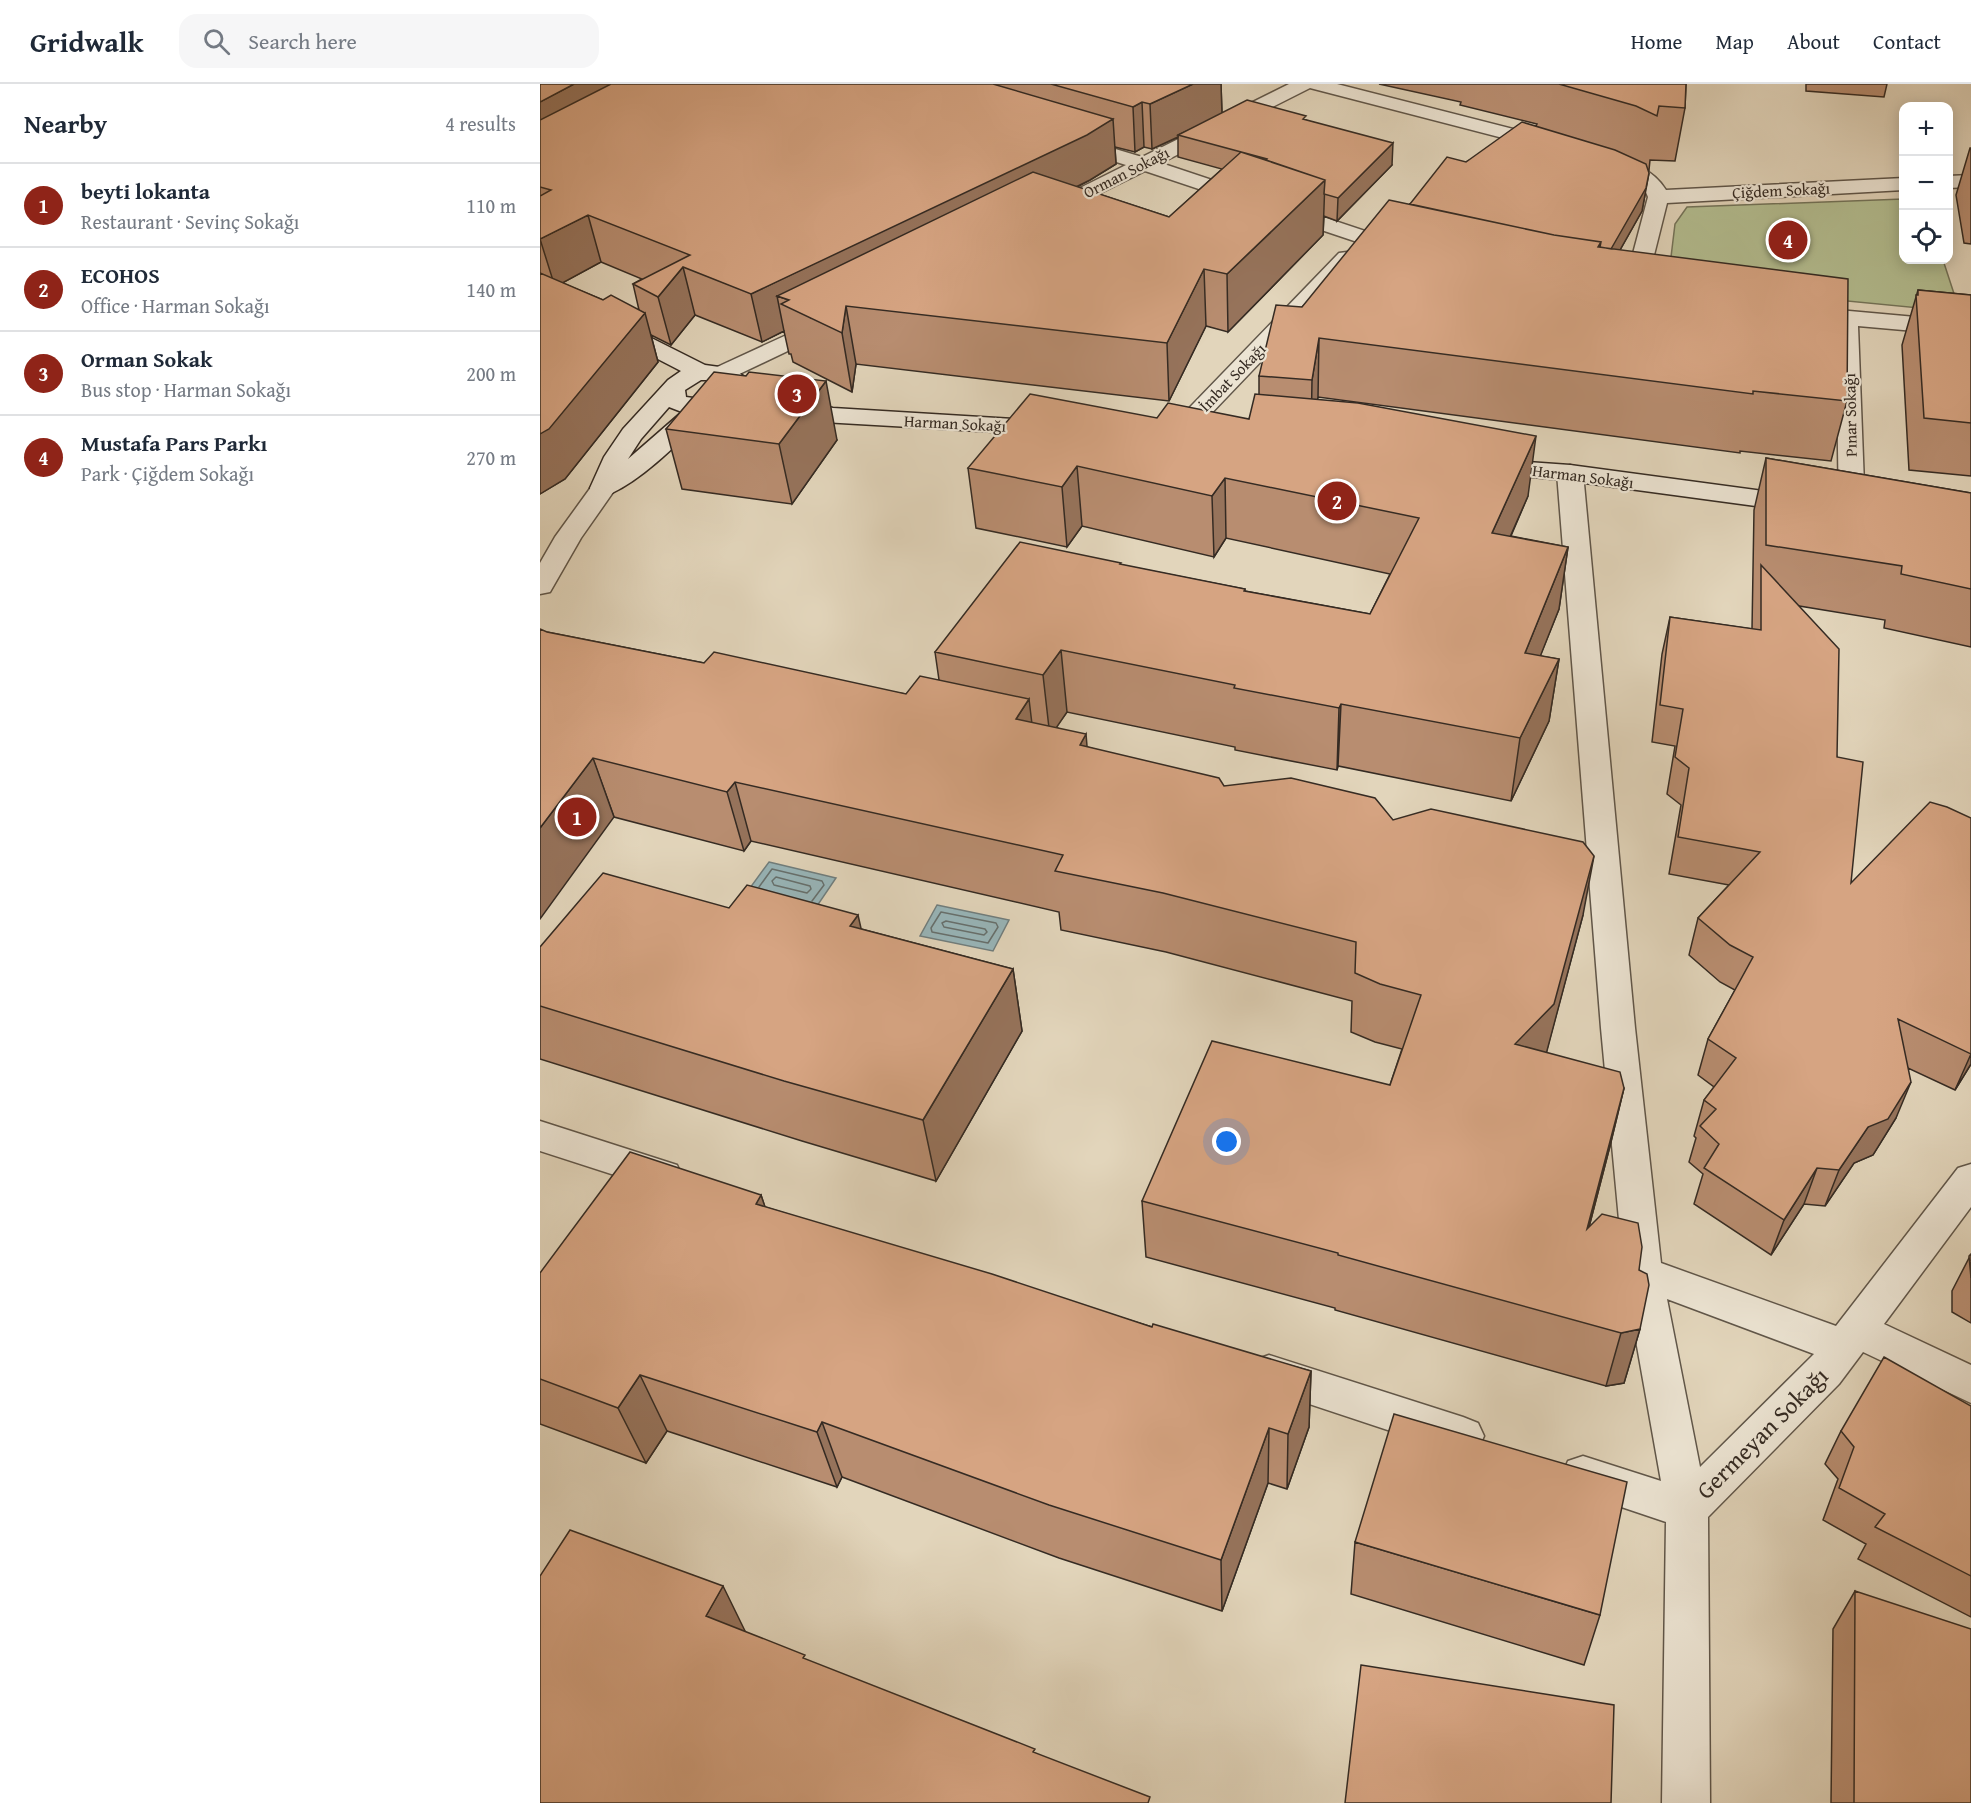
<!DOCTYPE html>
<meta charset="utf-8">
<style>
:root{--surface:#fff;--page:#f6f6f7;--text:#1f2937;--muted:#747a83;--line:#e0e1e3;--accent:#8f2418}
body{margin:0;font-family:"Gentium Book Plus",serif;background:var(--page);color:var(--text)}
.controls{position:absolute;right:18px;top:18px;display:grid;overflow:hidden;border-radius:12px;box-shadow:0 3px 15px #0003}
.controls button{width:54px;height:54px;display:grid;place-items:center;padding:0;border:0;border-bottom:2px solid var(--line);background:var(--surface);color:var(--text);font:30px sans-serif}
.you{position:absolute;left:687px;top:1058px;width:21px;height:21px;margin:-15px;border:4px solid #fff;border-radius:50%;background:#1a73e8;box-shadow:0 0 0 9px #1a73e833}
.badge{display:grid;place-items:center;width:39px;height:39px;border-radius:50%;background:var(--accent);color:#fff;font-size:20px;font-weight:700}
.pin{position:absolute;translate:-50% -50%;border:3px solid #fff;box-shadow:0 2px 6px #0006}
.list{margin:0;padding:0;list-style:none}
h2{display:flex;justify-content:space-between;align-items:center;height:78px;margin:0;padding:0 24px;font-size:26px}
h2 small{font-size:20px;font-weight:400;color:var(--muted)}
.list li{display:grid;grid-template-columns:39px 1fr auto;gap:18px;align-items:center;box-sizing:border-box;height:84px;padding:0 24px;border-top:2px solid var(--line)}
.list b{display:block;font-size:22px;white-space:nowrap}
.list p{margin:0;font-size:20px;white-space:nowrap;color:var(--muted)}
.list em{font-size:20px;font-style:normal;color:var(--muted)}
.icon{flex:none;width:33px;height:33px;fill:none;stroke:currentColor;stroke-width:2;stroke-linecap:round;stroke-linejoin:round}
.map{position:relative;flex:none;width:1431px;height:1719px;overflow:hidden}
header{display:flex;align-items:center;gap:36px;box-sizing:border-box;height:84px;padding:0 30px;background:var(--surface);border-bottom:2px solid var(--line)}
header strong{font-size:28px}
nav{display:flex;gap:33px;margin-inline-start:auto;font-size:21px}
.search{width:420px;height:54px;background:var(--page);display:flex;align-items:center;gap:15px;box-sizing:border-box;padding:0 21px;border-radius:18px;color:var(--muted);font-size:22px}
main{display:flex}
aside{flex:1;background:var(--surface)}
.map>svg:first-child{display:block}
</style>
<header>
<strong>Gridwalk</strong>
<div class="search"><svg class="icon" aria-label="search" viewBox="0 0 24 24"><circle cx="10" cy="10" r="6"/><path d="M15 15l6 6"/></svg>Search here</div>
<nav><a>Home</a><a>Map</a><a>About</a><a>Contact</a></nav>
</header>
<main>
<aside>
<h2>Nearby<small>4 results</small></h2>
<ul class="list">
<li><span class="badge">1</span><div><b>beyti lokanta</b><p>Restaurant · Sevinç Sokağı</p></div><em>110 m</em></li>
<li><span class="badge">2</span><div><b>ECOHOS</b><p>Office · Harman Sokağı</p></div><em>140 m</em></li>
<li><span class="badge">3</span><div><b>Orman Sokak</b><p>Bus stop · Harman Sokağı</p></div><em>200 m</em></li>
<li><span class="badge">4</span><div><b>Mustafa Pars Parkı</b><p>Park · Çiğdem Sokağı</p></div><em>270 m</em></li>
</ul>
</aside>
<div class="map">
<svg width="1431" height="1719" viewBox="0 0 1431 1719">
<rect width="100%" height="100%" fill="#e2d5bb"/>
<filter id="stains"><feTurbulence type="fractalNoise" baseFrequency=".00333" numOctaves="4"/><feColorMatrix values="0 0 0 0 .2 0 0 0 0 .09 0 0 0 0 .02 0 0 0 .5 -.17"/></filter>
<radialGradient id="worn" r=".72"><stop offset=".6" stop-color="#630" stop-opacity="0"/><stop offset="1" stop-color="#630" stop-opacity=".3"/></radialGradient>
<path fill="#b3bd90" stroke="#74745a" stroke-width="1.5" d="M 1363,115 L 1364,176 L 1403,176 L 1420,228 L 1184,205 L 1131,173 L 1135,140 L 1147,123 Z"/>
<path fill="#98b6ba" stroke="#707e7e" stroke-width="1.5" d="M 229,778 L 296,794 L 275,825 L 207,808 Z
M 397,821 L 469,836 L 453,867 L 380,852 Z"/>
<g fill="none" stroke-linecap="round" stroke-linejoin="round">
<path stroke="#66706e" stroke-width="1.5" d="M 236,793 L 270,802 L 271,805 L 267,809 L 234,801 L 232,797 Z
M 219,803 L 232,785 L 282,797 L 284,801 L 272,817
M 401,828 L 456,839 L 458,843 L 448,859 L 392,848 L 391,844 Z
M 406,837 L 445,845 L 447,848 L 444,851 L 404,843 L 402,839 Z"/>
<defs>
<path id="street" d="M 749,0 L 797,0 L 1016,56 L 1019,60 L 1016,64 L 1009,66 L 770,4 L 621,79 L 870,162 L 873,167 L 870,172 L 862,173 L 605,87 L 518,130 L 511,132 L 504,130 L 501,126 L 504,122 L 586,81 L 525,62 L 522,58 L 525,54 L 532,52 L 602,73 Z
M 1067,71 C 1090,77 1113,85 1126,106 L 1364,94 L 1364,106 L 1127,119 L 1104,211 L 1101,216 L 1093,218 L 1085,216 L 1082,211 L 1108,113 C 1102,93 1078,87 1060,81 L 1057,77 L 1060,73 Z
M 1431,91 L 1431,103 L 1408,104 L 1408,92 Z
M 807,168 L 815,169 L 818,174 L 815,179 L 644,358 L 635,360 L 626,358 L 623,353 L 626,348 L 799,169 Z
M 1265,223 L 1431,238 L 1431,252 L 1318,242 L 1325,427 L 1321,432 L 1312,435 L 1303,432 L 1299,427 L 1296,240 L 1257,235 L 1254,230 L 1257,225 Z
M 288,232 L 296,234 L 299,239 L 296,244 L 191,294 L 183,296 L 175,294 L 171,289 L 175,284 Z
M 1030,381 L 1039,384 L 1043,389 L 1095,944 L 1121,1179 L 1296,1242 L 1418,1084 L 1431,1080 L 1431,1123 L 1344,1240 L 1431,1281 L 1431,1319 L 1323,1268 L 1299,1300 L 1168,1433 L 1170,1719 L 1122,1719 L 1126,1438 L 1028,1405 L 1022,1391 L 1028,1377 L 1043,1372 L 1121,1397 L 1084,1189 L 1061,944 L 1017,389 L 1021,384 ZM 1127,1215 L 1274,1270 L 1160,1383 Z
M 63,396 L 72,399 L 76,404 L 41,454 L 10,508 L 0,510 L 0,479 L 15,453 L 54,399 Z
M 0,1037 L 137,1081 L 142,1092 L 137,1103 L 124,1107 L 0,1067 Z
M 729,1271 L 923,1333 L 938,1339 L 944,1352 L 938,1365 L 923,1371 L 715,1302 L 709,1289 L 715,1276 Z"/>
<path id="secondary" d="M 0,198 L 165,281 L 194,285 L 212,299 L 283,322 L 293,324 L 508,337 L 517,339 L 520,344 L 517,349 L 508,351 L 248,336 L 239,334 L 236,329 L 239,324 L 195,309 L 179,296 L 161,296 L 145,306 L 146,313 L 198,320 L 202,325 L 198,330 L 190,332 L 168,330 C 141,356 106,393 72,409 C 66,412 61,411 54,409 L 50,404 L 64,373 L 83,345 L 128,296 L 141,287 L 0,214 ZM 129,323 L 142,328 L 88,375 L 101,355 Z
M 948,375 L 1030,381 L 1260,412 L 1269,415 L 1273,420 L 1269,425 L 1260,428 L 1030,397 L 939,387 L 936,382 L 939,377 Z"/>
</defs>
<use href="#street" stroke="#605649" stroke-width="3"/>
<use href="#secondary" stroke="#352b23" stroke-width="3"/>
<use href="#street" fill="#ece4d3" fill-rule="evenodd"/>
<use href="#secondary" fill="#ece4d3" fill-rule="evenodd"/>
</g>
<path fill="#b88d70" stroke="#352b23" stroke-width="1.5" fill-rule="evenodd" d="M 0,0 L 681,0 L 682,29 L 766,36 L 852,81 L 797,137 L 784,132 L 783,151 L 688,248 L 666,242 L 629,317 L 316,280 L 312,308 L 253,278 L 251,270 L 249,270 L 244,247 L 222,258 L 155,231 L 131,261 L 111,251 L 118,278 L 25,395 L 0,410 ZM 638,53 L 638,73 L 682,85 L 629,133 L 537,103 L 550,96 L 576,80 L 575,63 L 595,68 L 604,63 L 612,65 ZM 61,178 L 102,195 L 93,200 L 99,226 L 63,216 L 22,199 Z
M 839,0 L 1146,0 L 1145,24 L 1135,77 L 1110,76 L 1109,86 L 1107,85 L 1105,111 L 1102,127 L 1080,166 L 1307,317 L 1291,377 L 1200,367 L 1200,369 L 778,313 L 777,316 L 988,412 L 971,452 L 1028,463 L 1019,525 L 1000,572 L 1019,575 L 1009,637 L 971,717 L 798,682 L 797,686 L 695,666 L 695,663 L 527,628 L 516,643 L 547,663 L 684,702 L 853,736 L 1043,831 L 1006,969 L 1084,1004 L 1070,1062 L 1049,1143 L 1099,1186 L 1100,1245 L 1084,1299 L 1066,1302 L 795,1226 L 795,1224 L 606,1173 L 602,1117 L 850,1001 L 862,965 L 835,958 L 811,948 L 812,917 L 626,868 L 521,846 L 519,828 L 211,757 L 204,767 L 74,733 L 7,548 L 164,579 L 366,610 L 399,596 L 395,568 L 581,481 L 705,505 L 705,507 L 830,530 L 850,490 L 686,454 L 674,473 L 542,442 L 527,463 L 436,444 L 428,384 L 617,334 L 709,335 L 719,311 L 719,292 L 762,223 L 870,120 L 926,78 L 996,42 L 997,40 L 920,21 L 921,18 Z
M 1266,0 L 1347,0 L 1344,13 L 1266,7 Z
M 1430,64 L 1431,64 L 1431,160 L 1424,159 L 1416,111 Z
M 1378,206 L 1431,211 L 1431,392 L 1369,386 L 1362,261 Z
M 206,292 L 297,356 L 252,420 L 142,405 L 126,345 Z
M 1226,374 L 1431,409 L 1431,563 L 1344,544 L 1345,536 L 1259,522 L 1297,673 L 1311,799 L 1431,734 L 1431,980 L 1415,1006 L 1368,984 L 1356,1034 L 1333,1071 L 1314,1079 L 1285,1122 L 1264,1120 L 1231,1171 L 1154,1120 L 1163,1090 L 1149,1078 L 1156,1054 L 1154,1052 L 1164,1016 L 1174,1003 L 1158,991 L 1168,955 L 1195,906 L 1180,898 L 1149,871 L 1158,834 L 1189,801 L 1129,790 L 1141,721 L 1127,710 L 1135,662 L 1112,658 L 1122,570 L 1130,533 L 1212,545 L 1214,426 Z
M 189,824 L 321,845 L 473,885 L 482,947 L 396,1097 L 262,1057 L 0,975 L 0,863 Z
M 221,1111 L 225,1123 L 612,1243 L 771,1287 L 769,1343 L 747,1405 L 728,1399 L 682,1527 L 519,1474 L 302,1393 L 297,1403 L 127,1347 L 106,1379 L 0,1340 L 0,1189 Z
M 1431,1170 L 1431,1239 L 1412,1228 L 1412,1207 Z
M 1431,1322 L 1431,1533 L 1318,1475 L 1326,1460 L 1283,1436 L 1298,1395 L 1285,1380 L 1301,1347 Z
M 815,1458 L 1060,1531 L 1044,1581 L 811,1510 Z
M 1315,1507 L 1431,1719 L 1291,1719 L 1293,1545 Z"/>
<path fill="#96735b" stroke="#352b23" stroke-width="1.5" d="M 34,0 L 127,0 L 0,69 L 0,18 Z
M 653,0 L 681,0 L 682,31 L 638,51 L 638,53 L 612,65 L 610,20 Z
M 602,18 L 604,63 L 595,68 L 593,23 Z
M 573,35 L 576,80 L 550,96 L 271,234 L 249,216 L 237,212 L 244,247 L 222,258 L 211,210 Z
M 853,59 L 852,81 L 797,137 L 798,114 Z
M 1109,89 L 1102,127 L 1062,198 L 1066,174 Z
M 785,96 L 783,151 L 688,248 L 687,190 Z
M 48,131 L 61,178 L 15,203 L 0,155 Z
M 143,183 L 155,231 L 131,261 L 118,213 Z
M 664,185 L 666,242 L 629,317 L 627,259 Z
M 306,222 L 316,280 L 312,308 L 302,249 Z
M 105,229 L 118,278 L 25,395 L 0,410 L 0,350 Z
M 779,254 L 778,313 L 771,356 L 772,296 Z
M 286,297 L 297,356 L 252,420 L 239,360 Z
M 996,352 L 988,412 L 945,510 L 952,449 Z
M 537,382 L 542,442 L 527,463 L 522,403 Z
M 685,394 L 686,454 L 674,473 L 672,412 Z
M 1028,463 L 1019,525 L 977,631 L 985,569 Z
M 521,566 L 527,628 L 510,653 L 503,591 Z
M 1019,575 L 1009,637 L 971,717 L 980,654 Z
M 489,615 L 496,674 L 476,635 Z
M 801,620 L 798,682 L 797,686 L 799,624 Z
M 546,650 L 551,709 L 540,661 Z
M 53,674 L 74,733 L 0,835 L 0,744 Z
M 195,698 L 211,757 L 204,767 L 187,708 Z
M 1054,772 L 1043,831 L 1004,978 L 975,960 Z
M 318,831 L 332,893 L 310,842 Z
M 473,885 L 482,947 L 396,1097 L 383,1036 Z
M 1431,970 L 1431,980 L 1415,1006 Z
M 1371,998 L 1356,1034 L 1333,1071 L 1314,1079 L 1285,1122 L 1299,1086 L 1328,1043 Z
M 1084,1004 L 1070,1062 L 1034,1201 L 1047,1145 Z
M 1277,1084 L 1264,1120 L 1231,1171 L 1244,1136 Z
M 221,1111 L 241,1171 L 216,1120 Z
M 1100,1245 L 1084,1299 L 1066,1302 L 1081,1249 Z
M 771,1287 L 769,1343 L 747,1405 L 748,1350 Z
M 100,1291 L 127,1347 L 106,1379 L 78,1324 Z
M 282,1338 L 302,1393 L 297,1403 L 277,1348 Z
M 729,1344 L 728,1399 L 682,1527 L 681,1476 Z
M 183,1502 L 208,1553 L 166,1532 Z"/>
<path fill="#d6a482" stroke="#352b23" stroke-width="1.5" d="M 0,0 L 34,0 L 0,18 Z
M 71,0 L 453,0 L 573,35 L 547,51 L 211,210 L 143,183 L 118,213 L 93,200 L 150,171 L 48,131 L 0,155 L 0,112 L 11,106 L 0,103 L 0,36 Z
M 511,0 L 653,0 L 610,20 L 602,18 L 593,23 Z
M 1019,0 L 1146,0 L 1145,24 L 1119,22 L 1117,32 L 1096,22 Z
M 707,16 L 766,32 L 763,35 L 853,59 L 798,114 L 784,110 L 785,96 L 726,76 L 727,75 L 638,51 Z
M 982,38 L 1075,66 L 1106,80 L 1109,89 L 1106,104 L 1071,165 L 1060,163 L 1061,158 L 1014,151 L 870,120 L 907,73 L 926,78 Z
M 701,68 L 785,96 L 687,190 L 664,185 L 627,259 L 306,222 L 302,249 L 241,220 L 249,216 L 237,212 L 493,88 L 629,133 Z
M 849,116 L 1014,151 L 1061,158 L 1058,163 L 1308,195 L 1307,317 L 1213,307 L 1213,310 L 779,254 L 772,296 L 719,292 L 736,221 L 762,223 Z
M 0,189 L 63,216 L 71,211 L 105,229 L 9,345 L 0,350 Z
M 1378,206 L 1431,211 L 1431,339 L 1384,334 L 1376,211 L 1378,211 Z
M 174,288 L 206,292 L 209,288 L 286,297 L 239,360 L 126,345 Z
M 490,310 L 617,334 L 628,319 L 709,335 L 715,310 L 818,319 L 996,352 L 952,449 L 1028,463 L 985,569 L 1019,575 L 980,654 L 801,620 L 799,624 L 694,604 L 695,601 L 521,566 L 503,591 L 395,568 L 480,458 L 581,479 L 580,480 L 705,505 L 704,507 L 830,530 L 879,434 L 685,394 L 672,412 L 537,382 L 522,403 L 428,384 Z
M 1226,374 L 1431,409 L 1431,505 L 1361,490 L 1362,482 L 1226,461 Z
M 1221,481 L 1299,565 L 1297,673 L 1323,678 L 1311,799 L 1390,718 L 1407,723 L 1431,734 L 1431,970 L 1358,935 L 1371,998 L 1348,1035 L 1328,1043 L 1299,1086 L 1277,1084 L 1244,1136 L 1164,1084 L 1179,1060 L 1160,1042 L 1176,1025 L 1164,1016 L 1196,974 L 1168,955 L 1213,873 L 1190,861 L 1158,834 L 1220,768 L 1138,753 L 1149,684 L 1135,673 L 1143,625 L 1120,621 L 1130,533 L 1221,546 Z
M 0,545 L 7,548 L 164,579 L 174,568 L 366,610 L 380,592 L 489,615 L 476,635 L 546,650 L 540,661 L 679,694 L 684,702 L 751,694 L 835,714 L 853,736 L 891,725 L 1043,758 L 1054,772 L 1014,920 L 975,960 L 1080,988 L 1084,1004 L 1047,1145 L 1062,1130 L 1098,1139 L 1102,1163 L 1099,1186 L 1107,1190 L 1109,1201 L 1100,1245 L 1081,1249 L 798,1171 L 798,1169 L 602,1117 L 672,957 L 850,1001 L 881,911 L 840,900 L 815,889 L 816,858 L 623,809 L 515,787 L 523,771 L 195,698 L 187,708 L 53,674 L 0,744 Z
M 63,789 L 189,824 L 207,801 L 318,831 L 310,842 L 473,885 L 383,1036 L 244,997 L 0,922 L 0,863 Z
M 90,1068 L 221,1111 L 216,1120 L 452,1190 L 612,1243 L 613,1240 L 771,1287 L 748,1350 L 729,1344 L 681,1476 L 509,1421 L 282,1338 L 277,1348 L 100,1291 L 78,1324 L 0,1295 L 0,1189 Z
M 1431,1170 L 1431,1194 L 1429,1172 Z
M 1344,1273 L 1431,1322 L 1431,1492 L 1335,1443 L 1345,1430 L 1299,1404 L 1314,1363 L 1301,1347 Z
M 854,1330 L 1087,1398 L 1060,1531 L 815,1458 Z
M 30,1446 L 183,1502 L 166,1532 L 265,1571 L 263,1574 L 495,1665 L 493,1668 L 610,1713 L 608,1719 L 0,1719 L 0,1492 Z
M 1315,1507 L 1431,1545 L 1431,1719 L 1314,1719 Z
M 821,1581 L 1074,1621 L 1071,1719 L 805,1719 Z"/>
<g text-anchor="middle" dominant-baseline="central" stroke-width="4.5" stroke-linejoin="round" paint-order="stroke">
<g font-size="16" fill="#352b23" stroke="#ece4d3">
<text transform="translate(586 88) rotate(-27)">Orman Sokağı</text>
<text transform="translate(1241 106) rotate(-3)">Çiğdem Sokağı</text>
<text transform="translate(692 293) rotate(-46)">İmbat Sokağı</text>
<text transform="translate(1310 331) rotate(-91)">Pınar Sokağı</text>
<text transform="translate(415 339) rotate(3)">Harman Sokağı</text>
<text transform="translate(1043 392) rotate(7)">Harman Sokağı</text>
</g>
<g font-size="24" fill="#352b23" stroke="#ece4d3">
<text transform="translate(1222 1349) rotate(-45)">Germeyan Sokağı</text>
</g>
</g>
<rect width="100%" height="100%" filter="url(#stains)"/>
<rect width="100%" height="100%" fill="url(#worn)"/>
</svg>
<div class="controls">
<button>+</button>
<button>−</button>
<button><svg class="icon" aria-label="locate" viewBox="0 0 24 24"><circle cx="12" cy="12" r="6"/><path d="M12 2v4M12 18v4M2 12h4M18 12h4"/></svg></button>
</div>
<div class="you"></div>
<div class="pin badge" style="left:37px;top:733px">1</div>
<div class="pin badge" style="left:797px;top:417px">2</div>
<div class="pin badge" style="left:257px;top:310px">3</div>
<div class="pin badge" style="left:1248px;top:156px">4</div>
</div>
</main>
